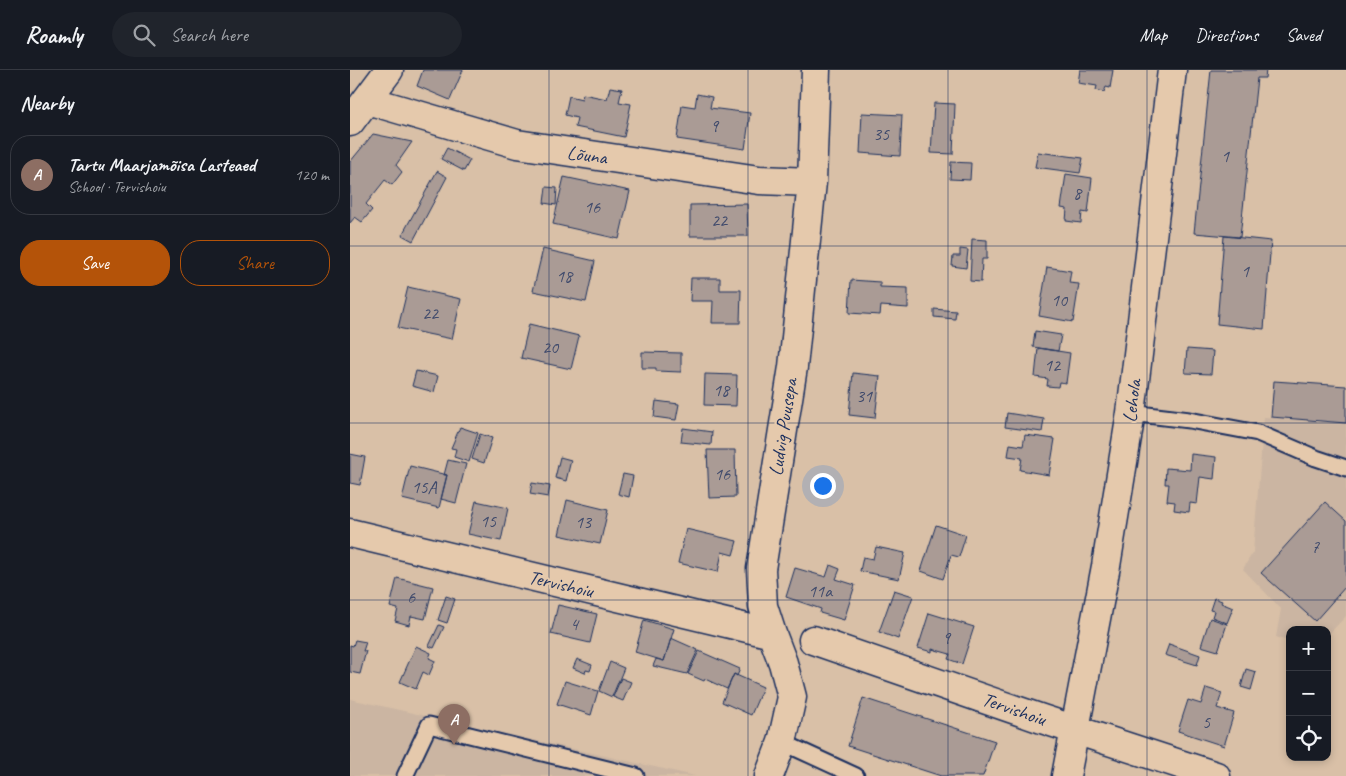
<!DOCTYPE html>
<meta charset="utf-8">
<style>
:root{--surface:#171b24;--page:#20242c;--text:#f1f3f6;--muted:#9ea1a6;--line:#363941;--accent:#b45309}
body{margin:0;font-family:Caveat,sans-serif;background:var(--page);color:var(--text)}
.controls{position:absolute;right:15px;bottom:15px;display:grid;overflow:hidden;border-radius:10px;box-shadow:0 2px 8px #0003}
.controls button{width:45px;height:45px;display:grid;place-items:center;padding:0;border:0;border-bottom:1px solid var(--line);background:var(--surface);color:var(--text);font:25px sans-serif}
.you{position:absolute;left:472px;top:415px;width:18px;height:18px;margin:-12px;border:4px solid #fff;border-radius:50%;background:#1a73e8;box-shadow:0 0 0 8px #1a73e833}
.badge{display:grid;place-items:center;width:32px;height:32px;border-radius:50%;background:var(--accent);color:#fff;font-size:16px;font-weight:700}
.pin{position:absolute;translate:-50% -41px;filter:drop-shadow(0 1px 2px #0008)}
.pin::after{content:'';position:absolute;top:26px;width:18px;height:15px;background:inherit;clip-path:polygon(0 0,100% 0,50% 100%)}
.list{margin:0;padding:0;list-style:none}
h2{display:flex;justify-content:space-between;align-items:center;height:65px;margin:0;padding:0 20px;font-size:21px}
h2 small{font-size:16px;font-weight:400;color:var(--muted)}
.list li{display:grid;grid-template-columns:32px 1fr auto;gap:15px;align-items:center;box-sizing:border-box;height:80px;margin:0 10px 10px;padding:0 10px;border:1px solid var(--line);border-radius:20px}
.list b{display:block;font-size:19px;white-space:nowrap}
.list p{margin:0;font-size:16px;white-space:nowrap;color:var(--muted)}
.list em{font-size:16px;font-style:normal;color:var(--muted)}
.actions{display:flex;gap:10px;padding:15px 20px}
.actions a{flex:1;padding:11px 0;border:1px solid var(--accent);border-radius:20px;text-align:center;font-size:18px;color:var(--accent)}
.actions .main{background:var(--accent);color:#fff}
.icon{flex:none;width:28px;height:28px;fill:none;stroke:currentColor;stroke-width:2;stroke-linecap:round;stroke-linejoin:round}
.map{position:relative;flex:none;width:996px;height:706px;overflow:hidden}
header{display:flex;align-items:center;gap:30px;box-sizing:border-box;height:70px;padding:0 25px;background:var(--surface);border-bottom:1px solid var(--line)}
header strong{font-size:24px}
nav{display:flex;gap:28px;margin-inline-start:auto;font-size:18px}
.search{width:350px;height:45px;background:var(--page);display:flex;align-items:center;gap:12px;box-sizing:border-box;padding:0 18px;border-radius:28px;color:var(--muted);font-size:19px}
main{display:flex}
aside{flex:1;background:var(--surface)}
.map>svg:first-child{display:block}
</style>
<header>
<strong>Roamly</strong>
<div class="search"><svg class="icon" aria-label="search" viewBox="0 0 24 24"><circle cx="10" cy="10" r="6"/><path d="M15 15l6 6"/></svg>Search here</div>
<nav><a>Map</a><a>Directions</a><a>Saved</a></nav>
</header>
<main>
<aside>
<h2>Nearby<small></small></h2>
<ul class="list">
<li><span class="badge" style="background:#8d6e63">A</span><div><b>Tartu Maarjamõisa Lasteaed</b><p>School · Tervishoiu</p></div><em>120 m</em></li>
</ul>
<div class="actions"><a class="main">Save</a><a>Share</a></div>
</aside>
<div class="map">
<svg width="996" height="706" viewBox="0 0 996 706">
<rect width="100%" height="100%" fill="#d9c0a7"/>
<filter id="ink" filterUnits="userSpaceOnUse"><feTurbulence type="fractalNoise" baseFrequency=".02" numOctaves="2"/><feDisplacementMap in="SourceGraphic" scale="10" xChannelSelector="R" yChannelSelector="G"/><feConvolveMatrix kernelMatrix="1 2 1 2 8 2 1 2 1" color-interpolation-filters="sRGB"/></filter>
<g filter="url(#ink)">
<path fill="#cbb5a2" d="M 914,347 L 996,352 L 996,546 L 977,566 L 977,560 L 940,560 L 940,572 L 926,567 L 931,539 L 893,499 L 903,482 Z
M 0,629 L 345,706 L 0,706 Z"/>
<path fill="#aa9b95" stroke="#1b2f5e" d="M 73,0 L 113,0 L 100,30 L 67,16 Z
M 730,0 L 763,0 L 760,18 L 756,17 L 754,22 L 746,20 L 747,16 L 728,13 Z
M 861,0 L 916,0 L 915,8 L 907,8 L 890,167 L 844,163 Z
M 260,17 L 272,19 L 269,32 L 281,34 L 274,67 L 225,57 L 227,48 L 215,45 L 219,26 L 232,29 L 233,24 L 257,29 Z
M 347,24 L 362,27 L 360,38 L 400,43 L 395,79 L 327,69 L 332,35 L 345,37 Z
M 584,33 L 605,34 L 603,84 L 581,83 Z
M 512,43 L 552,45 L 550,86 L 510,83 Z
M 23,64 L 62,72 L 46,95 L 52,102 L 42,115 L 35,110 L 16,134 L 22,140 L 12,152 L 5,147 L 0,153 L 0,92 Z
M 97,78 L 120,90 L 114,101 L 91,89 Z
M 688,82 L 733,88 L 730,103 L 685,97 Z
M 601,92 L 621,93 L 620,110 L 600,109 Z
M 87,101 L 97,107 L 63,171 L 52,165 Z
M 716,104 L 742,108 L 738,143 L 732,142 L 731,153 L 716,151 L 717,139 L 711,138 Z
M 214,107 L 280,121 L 269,169 L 203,154 Z
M 196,117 L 207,118 L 206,135 L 194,133 Z
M 397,134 L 398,166 L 340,166 L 340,135 Z
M 874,166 L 921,171 L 914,259 L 867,254 Z
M 622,169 L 637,170 L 637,189 L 632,189 L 631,212 L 620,211 Z
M 193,179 L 245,191 L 236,232 L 183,221 Z
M 610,179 L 618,180 L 616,198 L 602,196 L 603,186 L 610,186 Z
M 697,197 L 721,201 L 719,213 L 729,214 L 723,252 L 689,246 Z
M 341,208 L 370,208 L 370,220 L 391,220 L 390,253 L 362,253 L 363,231 L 340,231 Z
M 501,210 L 530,212 L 530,217 L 558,218 L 558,238 L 531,236 L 530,245 L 499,243 Z
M 58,217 L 111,229 L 102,269 L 48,258 Z
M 584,239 L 606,241 L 605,249 L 584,247 Z
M 179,254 L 229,266 L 221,299 L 171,288 Z
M 685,261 L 711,265 L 708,281 L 683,277 Z
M 688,278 L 720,283 L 716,313 L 709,312 L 708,317 L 697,316 L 698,309 L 685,307 Z
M 837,279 L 863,281 L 861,304 L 835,303 Z
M 292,282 L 331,283 L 331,302 L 306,301 L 306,298 L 292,298 Z
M 66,301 L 88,306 L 84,322 L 62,316 Z
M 503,303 L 530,306 L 525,348 L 499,345 Z
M 355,304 L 387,305 L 386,336 L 354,335 Z
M 924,311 L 996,316 L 996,353 L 921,347 Z
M 306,331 L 329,334 L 326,350 L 304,347 Z
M 657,343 L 694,349 L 692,362 L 655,357 Z
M 110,357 L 128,363 L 119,392 L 104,387 L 106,379 L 101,378 Z
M 333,358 L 362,362 L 361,375 L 331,372 Z
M 130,364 L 142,368 L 134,393 L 122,389 Z
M 675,365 L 705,369 L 699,405 L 670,400 L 672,388 L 658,386 L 660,374 L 673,376 Z
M 357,380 L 385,380 L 386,427 L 359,428 Z
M 0,384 L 15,387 L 10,415 L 0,413 Z
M 841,384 L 866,387 L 864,409 L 850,407 L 847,434 L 840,433 L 839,442 L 824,440 L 825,432 L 817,431 L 819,414 L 815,414 L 816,398 L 840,400 Z
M 210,387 L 221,390 L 216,411 L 205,408 Z
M 98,390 L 116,394 L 106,433 L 91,429 L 97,405 L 94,405 Z
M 60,396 L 97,405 L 89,438 L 52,429 Z
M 273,404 L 283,406 L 279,427 L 268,424 Z
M 182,413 L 200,416 L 198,427 L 180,424 Z
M 217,430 L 258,440 L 250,474 L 209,465 Z
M 126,431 L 158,438 L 151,471 L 118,464 Z
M 975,432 L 996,451 L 996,516 L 965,551 L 911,503 Z
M 586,455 L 616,465 L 609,487 L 601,485 L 593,509 L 571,501 Z
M 336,459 L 387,471 L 383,485 L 372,482 L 368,502 L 328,493 Z
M 526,477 L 555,483 L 549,509 L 510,501 L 513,487 L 523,489 Z
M 480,495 L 490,499 L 486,509 L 505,515 L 494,550 L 470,543 L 471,539 L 436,527 L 445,498 L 476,507 Z
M 47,508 L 83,517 L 75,549 L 61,546 L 59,555 L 45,551 L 48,539 L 40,537 Z
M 544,520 L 563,526 L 548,569 L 529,562 Z
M 96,526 L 105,529 L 97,553 L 88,550 Z
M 864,528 L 872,531 L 871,533 L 883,538 L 877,553 L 862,547 L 864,541 L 860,540 Z
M 208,535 L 247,544 L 240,573 L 201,564 Z
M 579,543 L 624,557 L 612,594 L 598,589 L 600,584 L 582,579 L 582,582 L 568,578 Z
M 860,548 L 877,554 L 868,581 L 851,576 Z
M 294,550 L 324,559 L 314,591 L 285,582 Z
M 89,555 L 94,557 L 84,578 L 79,576 Z
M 321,568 L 348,580 L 337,604 L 303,596 L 306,589 L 314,591 Z
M 5,570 L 16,572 L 13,581 L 16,581 L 10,604 L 0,602 L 0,575 L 3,576 Z
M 819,574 L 850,585 L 847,595 L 815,585 Z
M 66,576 L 81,583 L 79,588 L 85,591 L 79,605 L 73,602 L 66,619 L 50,612 Z
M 349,581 L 390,599 L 387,606 L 384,604 L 377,619 L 355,609 L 354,611 L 338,604 Z
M 227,589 L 242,595 L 240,601 L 236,600 L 235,603 L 223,598 Z
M 260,592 L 274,598 L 262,627 L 249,621 Z
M 896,599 L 906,602 L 901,620 L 891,617 Z
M 384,604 L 413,617 L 401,645 L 372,632 Z
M 271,608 L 281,612 L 273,631 L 263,627 Z
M 215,611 L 248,621 L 241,645 L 207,634 Z
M 856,618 L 872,623 L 867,638 L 884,643 L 874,676 L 828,661 L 838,630 L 851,634 Z
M 513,628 L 645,671 L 633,706 L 591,706 L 498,676 Z"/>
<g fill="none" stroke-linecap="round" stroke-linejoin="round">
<defs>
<path id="lane" d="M 781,343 L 839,350 L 908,363 L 966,388 L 996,398
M 432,672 L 506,706
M 55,706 L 79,655 L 286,706"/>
<path id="street" d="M 17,30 L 167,74 L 409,110 L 462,112
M 0,463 L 422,564
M 463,570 L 692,649 L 866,706
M 419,706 L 432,672 L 442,627 L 433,593 L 422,564 L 413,536 L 411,499 L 443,297 L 462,112 L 466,0
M 716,706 L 756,496 L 781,343 L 822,0"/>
<path id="secondary" d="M 0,52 L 39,0"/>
</defs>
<use href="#lane" stroke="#1b2f5e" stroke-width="19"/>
<use href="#street" stroke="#1b2f5e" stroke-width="31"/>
<use href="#secondary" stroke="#1b2f5e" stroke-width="31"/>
<use href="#lane" stroke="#e5c9ac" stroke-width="15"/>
<use href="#street" stroke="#e5c9ac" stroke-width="28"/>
<use href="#secondary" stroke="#e5c9ac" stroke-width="28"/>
</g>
</g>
<path fill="none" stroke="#1b2f5e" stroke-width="1" stroke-opacity="0.55" d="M 199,0 L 199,706M 398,0 L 398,706M 598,0 L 598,706M 797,0 L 797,706M 0,176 L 996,176M 0,353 L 996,353M 0,530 L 996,530"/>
<g text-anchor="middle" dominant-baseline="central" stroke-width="4.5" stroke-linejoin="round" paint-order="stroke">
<g font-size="18" fill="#3f4a6c">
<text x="364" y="56">9</text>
<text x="531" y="64">35</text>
<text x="875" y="86">1</text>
<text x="727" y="123">8</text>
<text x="242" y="137">16</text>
<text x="369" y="150">22</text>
<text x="895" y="201">1</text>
<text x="214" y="206">18</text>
<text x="709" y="230">10</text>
<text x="80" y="243">22</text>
<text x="200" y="277">20</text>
<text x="702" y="295">12</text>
<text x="371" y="320">18</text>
<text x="514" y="326">31</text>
<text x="372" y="404">16</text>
<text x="74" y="417">15A</text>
<text x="138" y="451">15</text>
<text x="233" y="452">13</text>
<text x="965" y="477">7</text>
<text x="470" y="521">11a</text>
<text x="61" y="527">6</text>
<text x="224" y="554">4</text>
<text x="596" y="568">9</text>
<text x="856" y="652">5</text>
</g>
<g font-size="20" fill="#1b2f5e" stroke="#e5c9ac">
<text transform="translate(237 85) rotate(8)">Lõuna</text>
<text transform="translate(782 331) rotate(-83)">Lehola</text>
<text transform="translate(433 357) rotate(-81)">Ludvig Puusepa</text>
<text transform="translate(211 514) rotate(13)">Tervishoiu</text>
<text transform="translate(664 639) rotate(19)">Tervishoiu</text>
</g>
</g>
</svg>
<div class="controls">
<button>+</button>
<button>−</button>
<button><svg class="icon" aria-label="locate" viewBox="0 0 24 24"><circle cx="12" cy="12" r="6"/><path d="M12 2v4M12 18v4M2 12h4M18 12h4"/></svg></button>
</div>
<div class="you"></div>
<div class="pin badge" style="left:104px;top:675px;background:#8d6e63">A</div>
</div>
</main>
